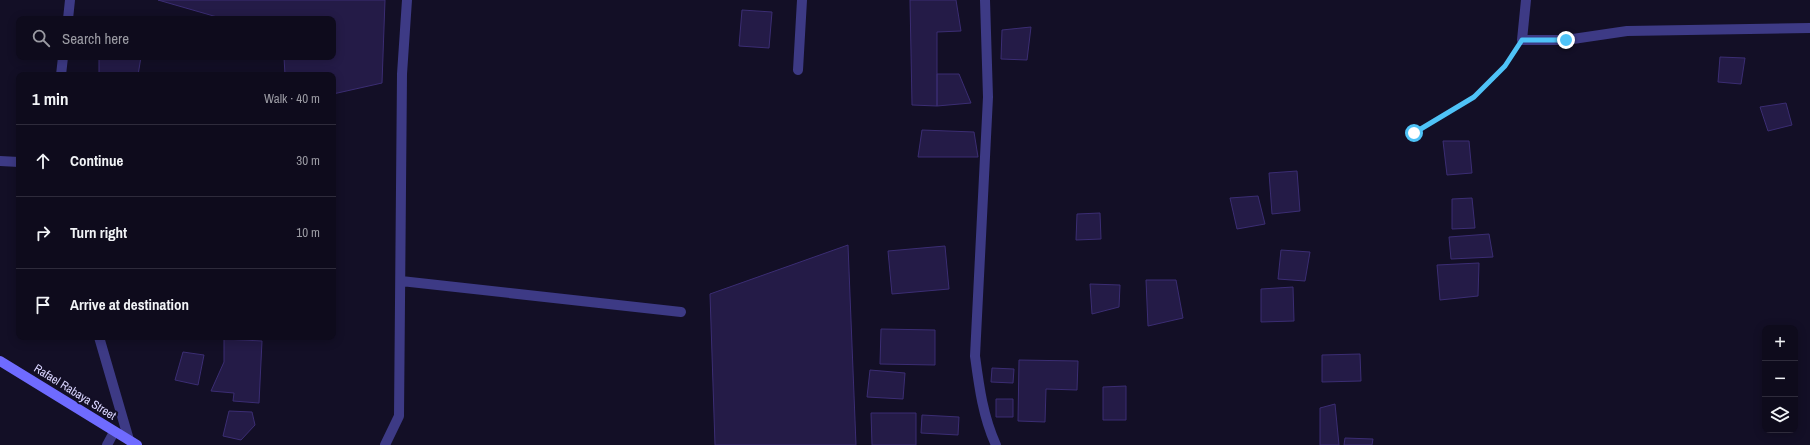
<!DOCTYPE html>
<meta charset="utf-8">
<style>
:root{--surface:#0e0b1c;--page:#1c1929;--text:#f1f3f6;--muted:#9b9ba3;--line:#2e2b3b}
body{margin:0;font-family:"Archivo Narrow",sans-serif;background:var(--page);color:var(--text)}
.controls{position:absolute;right:12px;bottom:12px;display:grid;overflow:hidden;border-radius:8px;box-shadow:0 2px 10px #0003}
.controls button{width:36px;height:36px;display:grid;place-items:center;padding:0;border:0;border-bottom:1px solid var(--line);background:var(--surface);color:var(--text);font:20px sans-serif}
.stop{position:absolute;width:12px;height:12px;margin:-9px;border:3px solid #4fc3f7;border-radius:50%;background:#fff}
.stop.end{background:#4fc3f7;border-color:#fff;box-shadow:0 1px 4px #0008}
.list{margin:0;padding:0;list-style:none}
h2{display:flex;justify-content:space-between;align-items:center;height:52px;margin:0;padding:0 16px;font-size:17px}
h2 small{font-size:13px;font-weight:400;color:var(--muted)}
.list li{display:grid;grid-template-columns:26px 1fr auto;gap:12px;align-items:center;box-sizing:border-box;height:72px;padding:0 16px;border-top:1px solid var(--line)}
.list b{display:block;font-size:15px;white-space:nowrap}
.list em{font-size:13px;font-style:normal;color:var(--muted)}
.icon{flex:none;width:22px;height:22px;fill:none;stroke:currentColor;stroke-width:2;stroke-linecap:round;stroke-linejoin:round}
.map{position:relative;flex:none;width:1810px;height:445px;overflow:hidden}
.search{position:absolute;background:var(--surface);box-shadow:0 2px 10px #0003;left:16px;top:16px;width:320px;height:44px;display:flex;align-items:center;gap:10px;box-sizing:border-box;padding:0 14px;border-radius:8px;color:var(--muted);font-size:15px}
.panel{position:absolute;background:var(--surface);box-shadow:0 2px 10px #0003;left:16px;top:72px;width:320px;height:268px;border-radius:8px}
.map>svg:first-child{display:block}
</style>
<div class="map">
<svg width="1810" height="445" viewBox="0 0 1810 445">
<rect width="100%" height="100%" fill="#130f26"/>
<path fill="#241b47" stroke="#3b2d73" d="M 158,0 L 385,0 L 382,83 L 333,94 L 333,75 L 285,75 L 284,57 L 333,57 L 333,19 L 224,19 Z
M 910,0 L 956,0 L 961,31 L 937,32 L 937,106 L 912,105 Z
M 742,10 L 772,12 L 769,48 L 739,46 Z
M 1031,27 L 1027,60 L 1001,59 L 1002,30 Z
M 99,57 L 141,57 L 138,75 L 99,75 Z
M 1720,57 L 1745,58 L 1741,84 L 1718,82 Z
M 937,74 L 959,74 L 971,103 L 937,106 Z
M 1786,103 L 1792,125 L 1768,131 L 1760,107 Z
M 922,130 L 974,132 L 978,157 L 918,157 Z
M 1443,141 L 1469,141 L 1472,173 L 1447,175 Z
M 1297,171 L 1300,211 L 1272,214 L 1269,173 Z
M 1258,196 L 1265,224 L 1237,229 L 1230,198 Z
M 1472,198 L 1475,228 L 1452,229 L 1452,199 Z
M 1100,213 L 1101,239 L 1076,240 L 1077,214 Z
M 1489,234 L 1493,257 L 1451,259 L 1449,237 Z
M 848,245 L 856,445 L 715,445 L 710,294 Z
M 945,246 L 949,289 L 892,294 L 888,251 Z
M 1281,250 L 1310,252 L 1305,281 L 1278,279 Z
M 1479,263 L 1478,296 L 1440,300 L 1437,265 Z
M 1146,280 L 1176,280 L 1183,318 L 1148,326 Z
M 1090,284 L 1120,285 L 1119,307 L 1092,314 Z
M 1293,287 L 1294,321 L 1261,322 L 1261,289 Z
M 881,329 L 935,330 L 935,365 L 880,364 Z
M 224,339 L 262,341 L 259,403 L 233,401 L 234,393 L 211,391 L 224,362 Z
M 183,352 L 204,355 L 198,385 L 175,380 Z
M 1360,354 L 1361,381 L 1322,382 L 1322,355 Z
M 1019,360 L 1078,361 L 1077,390 L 1046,389 L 1045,422 L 1018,421 Z
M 992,368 L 1014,369 L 1013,383 L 991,382 Z
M 870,370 L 905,373 L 903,399 L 867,397 Z
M 1126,386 L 1126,420 L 1103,420 L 1103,387 Z
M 996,399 L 1013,399 L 1013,417 L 996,417 Z
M 1335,404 L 1339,445 L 1320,445 L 1320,408 Z
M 229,411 L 252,412 L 255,425 L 241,440 L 223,436 Z
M 871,413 L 916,413 L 916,445 L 872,445 Z
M 922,415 L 959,417 L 958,435 L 921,433 Z
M 1345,438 L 1373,439 L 1372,445 L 1344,445 Z"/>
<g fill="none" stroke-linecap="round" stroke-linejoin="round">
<path stroke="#2fb8b0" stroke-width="2.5" stroke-dasharray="2 3" stroke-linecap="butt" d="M 1414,133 C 1451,111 1488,93 1512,56"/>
<path stroke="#3d3a85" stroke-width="10" d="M 68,19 L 70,0
M 61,75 L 63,57
M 0,161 L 19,162
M 401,281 L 681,312
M 99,337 L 129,440
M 107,445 L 114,432
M 385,445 L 399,416 L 402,74 L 407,0"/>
<path stroke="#3d3a85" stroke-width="10" d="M 985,0 L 988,97 L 975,356 C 979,386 983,417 996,445
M 1526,0 L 1522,40 L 1566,40 L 1627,31 L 1810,28
M 798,70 L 802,0"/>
<path stroke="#6f6bff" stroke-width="10" d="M 0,361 L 137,445"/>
</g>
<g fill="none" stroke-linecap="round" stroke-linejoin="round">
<path stroke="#4fc3f7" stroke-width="5" d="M 1414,133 L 1474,97 L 1505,66 L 1522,40 L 1566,40"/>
</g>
<g text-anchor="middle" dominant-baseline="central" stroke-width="4" stroke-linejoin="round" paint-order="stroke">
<g font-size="12" fill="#d9d4ff" stroke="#130f26">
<text transform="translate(75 392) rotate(32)">Rafael Rabaya Street</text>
</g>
</g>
</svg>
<div class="controls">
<button>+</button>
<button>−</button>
<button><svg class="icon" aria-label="layers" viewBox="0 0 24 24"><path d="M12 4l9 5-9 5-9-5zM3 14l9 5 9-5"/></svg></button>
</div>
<div class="stop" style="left:1414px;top:133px"></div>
<div class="stop end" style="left:1566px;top:40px"></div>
<div class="search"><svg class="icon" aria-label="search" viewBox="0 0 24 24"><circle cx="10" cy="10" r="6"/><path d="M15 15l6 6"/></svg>Search here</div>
<section class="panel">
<h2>1 min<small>Walk · 40 m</small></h2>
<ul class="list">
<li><svg class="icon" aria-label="ahead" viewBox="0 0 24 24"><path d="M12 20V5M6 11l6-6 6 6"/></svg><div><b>Continue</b></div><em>30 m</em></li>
<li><svg class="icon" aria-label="right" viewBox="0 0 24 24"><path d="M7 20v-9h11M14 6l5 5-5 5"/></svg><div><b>Turn right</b></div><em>10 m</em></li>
<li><svg class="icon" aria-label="arrive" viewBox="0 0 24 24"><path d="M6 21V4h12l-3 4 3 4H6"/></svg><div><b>Arrive at destination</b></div></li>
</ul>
</section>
</div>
